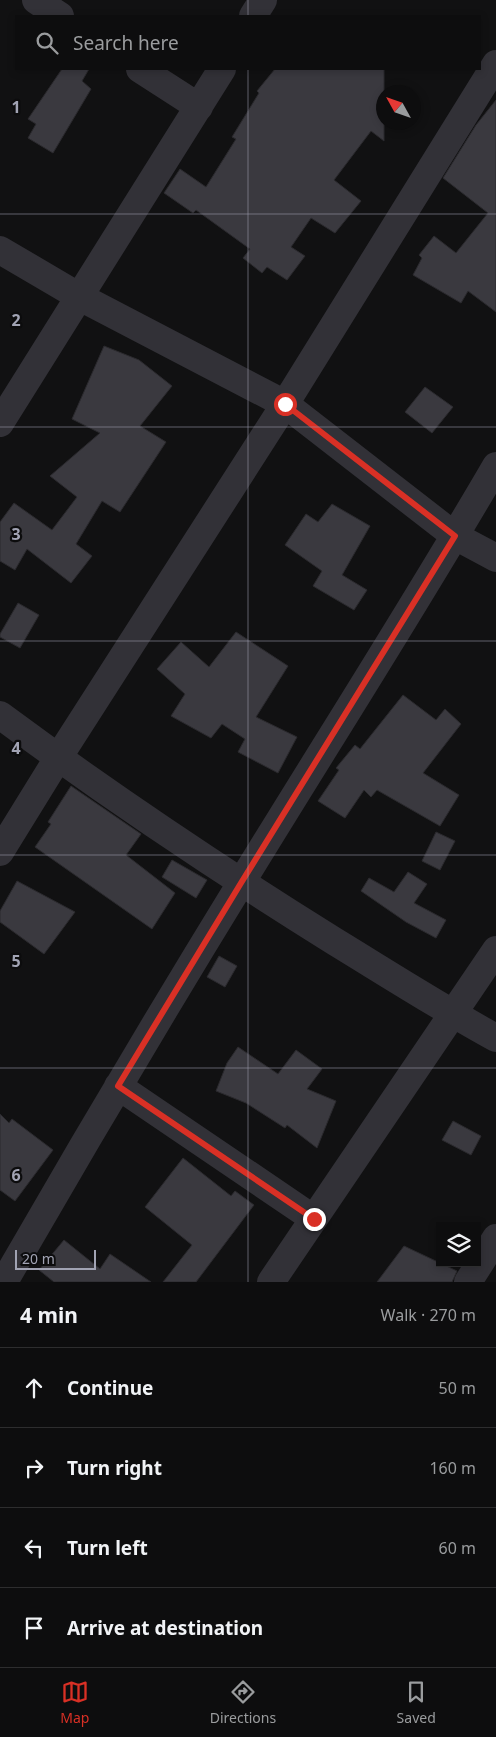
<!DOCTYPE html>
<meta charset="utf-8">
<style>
:root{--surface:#0d0d0e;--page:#161617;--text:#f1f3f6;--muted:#9a9c9e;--line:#2d2d2e;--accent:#d93025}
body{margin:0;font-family:"Noto Sans",sans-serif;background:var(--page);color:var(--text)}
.controls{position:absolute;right:15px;bottom:15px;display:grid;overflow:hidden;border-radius:0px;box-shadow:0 2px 8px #0003}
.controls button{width:45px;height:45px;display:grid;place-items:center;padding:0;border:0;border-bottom:1px solid var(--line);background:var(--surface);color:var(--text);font:25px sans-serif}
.compass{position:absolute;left:376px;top:85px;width:45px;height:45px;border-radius:50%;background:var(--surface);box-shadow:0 2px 8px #0003;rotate:310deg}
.scale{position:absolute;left:15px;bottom:12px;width:81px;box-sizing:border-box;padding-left:5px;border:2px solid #a1a3b3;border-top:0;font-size:14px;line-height:18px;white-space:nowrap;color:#a1a3b3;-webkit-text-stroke:4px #0c0c0d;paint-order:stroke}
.stop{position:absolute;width:15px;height:15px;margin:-11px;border:4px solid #d93025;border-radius:50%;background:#fff}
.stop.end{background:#d93025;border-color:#fff;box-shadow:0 1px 5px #0008}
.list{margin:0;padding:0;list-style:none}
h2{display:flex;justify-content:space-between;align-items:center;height:65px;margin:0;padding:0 20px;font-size:21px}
h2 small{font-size:16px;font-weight:400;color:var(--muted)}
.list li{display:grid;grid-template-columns:32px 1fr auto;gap:15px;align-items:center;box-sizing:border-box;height:80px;padding:0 20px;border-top:1px solid var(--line)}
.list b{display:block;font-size:19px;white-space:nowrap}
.list em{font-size:16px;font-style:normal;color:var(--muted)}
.icon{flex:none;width:28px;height:28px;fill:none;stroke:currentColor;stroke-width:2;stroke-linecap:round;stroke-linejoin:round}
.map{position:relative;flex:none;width:496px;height:1282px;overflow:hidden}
.search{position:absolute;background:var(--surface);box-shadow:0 2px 8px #0003;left:15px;right:15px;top:15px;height:55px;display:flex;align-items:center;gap:12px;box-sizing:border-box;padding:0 18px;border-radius:0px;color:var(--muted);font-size:19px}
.sheet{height:385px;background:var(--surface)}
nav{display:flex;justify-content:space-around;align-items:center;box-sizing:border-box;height:70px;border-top:1px solid var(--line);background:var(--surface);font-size:14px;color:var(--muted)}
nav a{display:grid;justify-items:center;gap:2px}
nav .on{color:var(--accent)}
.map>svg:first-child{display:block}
</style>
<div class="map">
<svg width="496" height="1282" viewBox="0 0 496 1282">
<rect width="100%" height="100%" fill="#111112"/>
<path fill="#3a393f" stroke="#2b2a2e" d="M 62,69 L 89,69 L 82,81 L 91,89 L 53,153 L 28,138 L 36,124 L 28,119 Z
M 275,69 L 384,69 L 384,141 L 371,131 L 334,180 L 361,201 L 335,233 L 311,218 L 291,247 L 305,256 L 287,280 L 267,267 L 262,273 L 243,258 L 250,249 L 196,210 L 193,213 L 164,193 L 180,169 L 206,187 L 236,139 L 232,137 L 259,93 L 257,91 Z
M 496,100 L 496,312 L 468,291 L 461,303 L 413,275 L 422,258 L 419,255 L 434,236 L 456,253 L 488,213 L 443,178 L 476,125 Z
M 104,346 L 139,360 L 172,386 L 140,426 L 166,442 L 120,512 L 102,501 L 76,544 L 92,556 L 71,583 L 27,549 L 15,570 L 0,561 L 0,522 L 14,503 L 52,530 L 77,497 L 50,476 L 100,433 L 72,419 Z
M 425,387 L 453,407 L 432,433 L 405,412 Z
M 332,504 L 370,526 L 342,575 L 367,590 L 354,610 L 313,586 L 322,571 L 285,545 L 306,514 L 318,522 Z
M 18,603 L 39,615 L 20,648 L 0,637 L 0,634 Z
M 236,632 L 288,666 L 256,717 L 297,737 L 278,773 L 238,752 L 245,739 L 222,724 L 211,738 L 171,716 L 185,694 L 157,669 L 181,642 L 209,667 Z
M 403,695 L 436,720 L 445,709 L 461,724 L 423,773 L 459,795 L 440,826 L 377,790 L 371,797 L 364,790 L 345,818 L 318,801 L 339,770 L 336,768 L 355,745 L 360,749 Z
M 71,786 L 141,834 L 126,855 L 175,893 L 152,929 L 35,847 L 51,824 L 48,822 Z
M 436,832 L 455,841 L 440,870 L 422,861 Z
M 172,860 L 207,880 L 196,898 L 162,877 Z
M 408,872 L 427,884 L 414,903 L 446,920 L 436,938 L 406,922 L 361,891 L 369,878 L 394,892 Z
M 17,881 L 75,912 L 44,954 L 0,922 L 0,911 Z
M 219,956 L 237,966 L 225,987 L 207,977 Z
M 238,1047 L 278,1074 L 296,1050 L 322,1069 L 307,1089 L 336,1101 L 317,1148 L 287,1125 L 285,1128 L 246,1103 L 216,1091 L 227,1063 Z
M 0,1114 L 9,1123 L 12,1119 L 53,1150 L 15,1201 L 0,1190 Z
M 453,1121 L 481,1136 L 471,1155 L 442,1140 Z
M 183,1158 L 231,1196 L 235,1191 L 254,1205 L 196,1282 L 163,1282 L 192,1245 L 145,1207 Z
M 64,1240 L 100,1269 L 110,1254 L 151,1282 L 54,1282 L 39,1270 Z
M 404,1246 L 457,1271 L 452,1282 L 377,1282 Z"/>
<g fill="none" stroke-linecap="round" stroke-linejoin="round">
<path stroke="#323137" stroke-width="28" d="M 36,0 L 60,16
M 253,16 L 263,0
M 140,69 L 199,107
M 0,250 L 80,297 L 285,404 L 455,536 L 496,558
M 0,423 L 222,69
M 0,715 C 108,795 220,870 334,941 C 388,974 441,1008 496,1038
M 0,852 L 58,758 L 285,404 L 496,64
M 118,1086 L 314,1219
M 4,1282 C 81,1148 160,1015 241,883 C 326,744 414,607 496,466
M 271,1282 L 496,950
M 468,1282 L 496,1238"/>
</g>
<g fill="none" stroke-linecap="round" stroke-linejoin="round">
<path stroke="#d93025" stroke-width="6" d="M 285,404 L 455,536 L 241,883 L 118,1086 L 314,1219"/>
</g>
<path fill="none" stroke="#a1a3b3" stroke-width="1" stroke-opacity="0.55" d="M 248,0 L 248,16M 248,69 L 248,1282M 0,214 L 496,214M 0,427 L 496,427M 0,641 L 496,641M 0,855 L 496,855M 0,1068 L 496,1068"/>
<g font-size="16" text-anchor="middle" font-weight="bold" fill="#a1a3b3" stroke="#0c0c0d" stroke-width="4.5" stroke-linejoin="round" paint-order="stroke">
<text x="16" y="113">1</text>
<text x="16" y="326">2</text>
<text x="16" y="540">3</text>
<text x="16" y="754">4</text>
<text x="16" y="967">5</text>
<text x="16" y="1181">6</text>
</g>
</svg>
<div class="controls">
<button><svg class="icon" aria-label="layers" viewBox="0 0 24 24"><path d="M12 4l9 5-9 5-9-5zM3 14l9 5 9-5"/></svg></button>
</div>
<svg class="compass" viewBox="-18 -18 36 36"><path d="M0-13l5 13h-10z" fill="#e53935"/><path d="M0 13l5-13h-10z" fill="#9a9c9e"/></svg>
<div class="scale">20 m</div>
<div class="stop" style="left:285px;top:404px"></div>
<div class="stop end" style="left:314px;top:1219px"></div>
<div class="search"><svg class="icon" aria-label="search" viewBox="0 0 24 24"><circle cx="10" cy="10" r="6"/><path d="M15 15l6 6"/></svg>Search here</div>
</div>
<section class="sheet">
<h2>4 min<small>Walk · 270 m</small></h2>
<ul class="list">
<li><svg class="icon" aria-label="ahead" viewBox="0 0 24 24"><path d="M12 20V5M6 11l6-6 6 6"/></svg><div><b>Continue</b></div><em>50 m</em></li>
<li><svg class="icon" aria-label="right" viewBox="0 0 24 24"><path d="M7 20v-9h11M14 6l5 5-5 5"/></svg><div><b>Turn right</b></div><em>160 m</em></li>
<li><svg class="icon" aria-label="left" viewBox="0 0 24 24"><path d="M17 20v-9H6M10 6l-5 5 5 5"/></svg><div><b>Turn left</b></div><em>60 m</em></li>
<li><svg class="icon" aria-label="arrive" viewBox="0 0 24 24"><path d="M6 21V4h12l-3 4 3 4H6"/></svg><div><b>Arrive at destination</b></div></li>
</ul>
</section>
<nav>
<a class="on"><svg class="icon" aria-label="map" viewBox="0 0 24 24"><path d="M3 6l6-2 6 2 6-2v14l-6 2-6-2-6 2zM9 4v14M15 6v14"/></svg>Map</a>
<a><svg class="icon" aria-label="directions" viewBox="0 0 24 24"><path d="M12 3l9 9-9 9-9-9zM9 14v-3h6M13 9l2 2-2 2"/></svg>Directions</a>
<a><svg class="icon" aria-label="saved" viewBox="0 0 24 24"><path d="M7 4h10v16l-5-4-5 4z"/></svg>Saved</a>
</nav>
